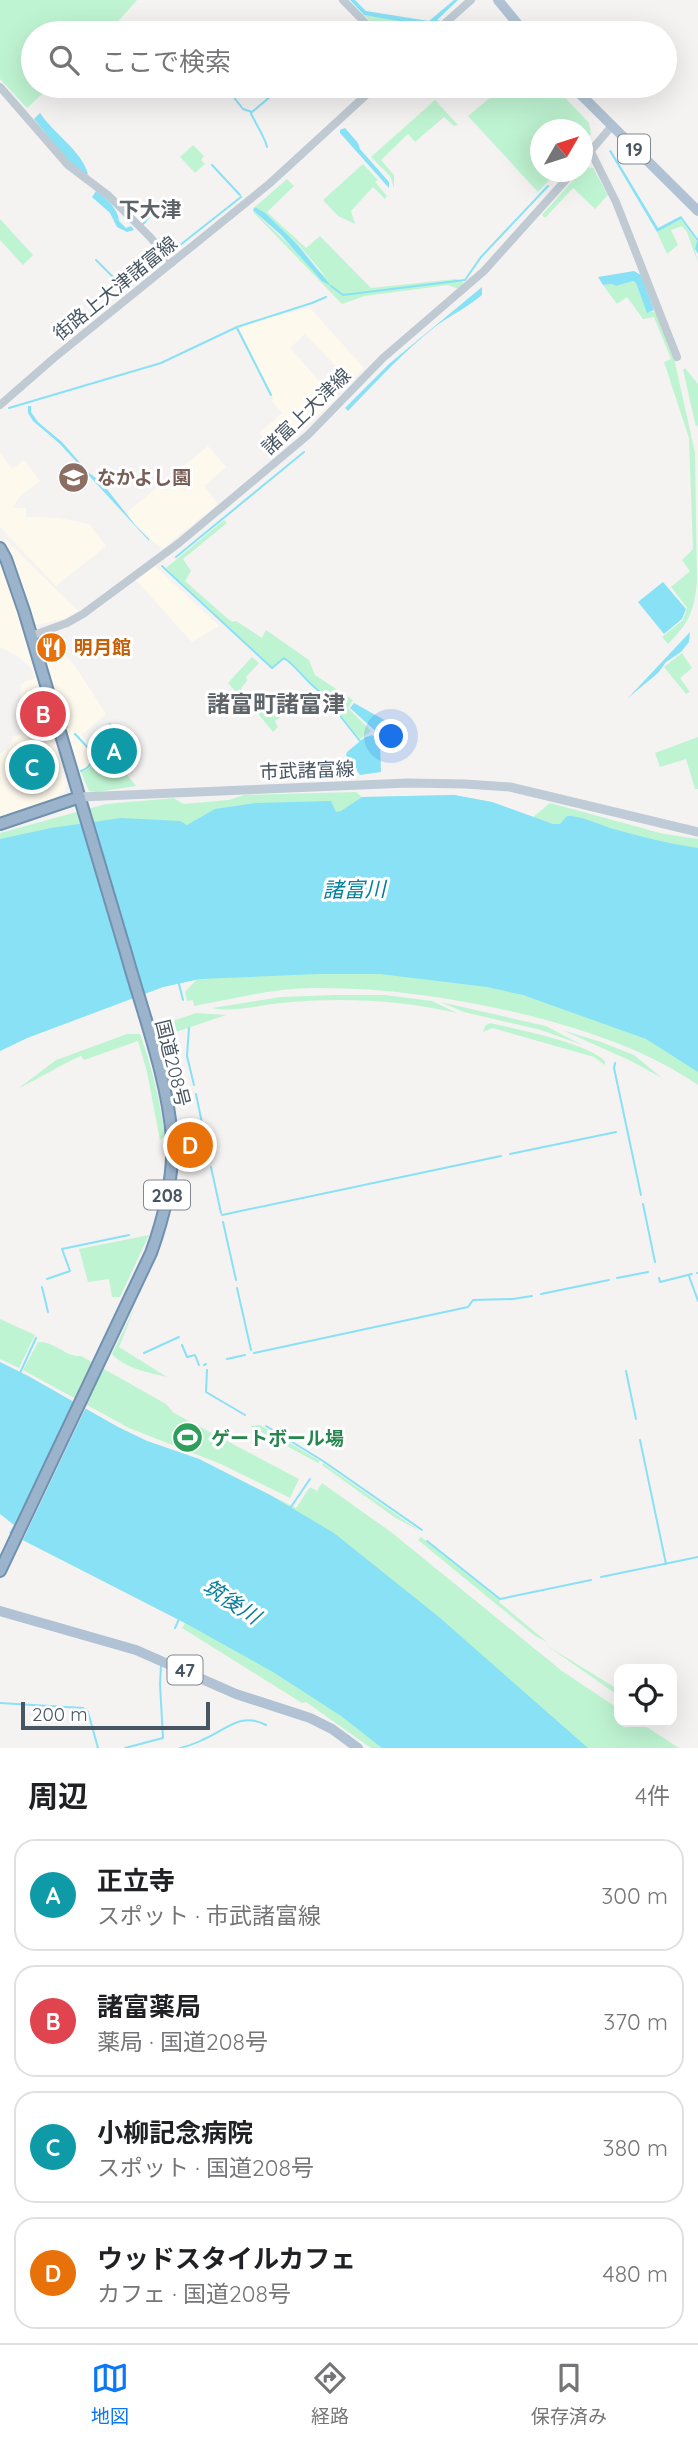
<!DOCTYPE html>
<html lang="ja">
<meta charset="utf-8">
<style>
:root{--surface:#fff;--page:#f2f2f2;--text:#202124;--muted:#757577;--line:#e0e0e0;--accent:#0a77f7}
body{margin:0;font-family:Quicksand,"Noto Sans JP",sans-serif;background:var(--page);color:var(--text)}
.controls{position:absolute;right:21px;bottom:21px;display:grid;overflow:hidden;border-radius:14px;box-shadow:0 7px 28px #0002}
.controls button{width:63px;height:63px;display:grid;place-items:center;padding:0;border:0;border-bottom:2px solid var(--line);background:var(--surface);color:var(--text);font:35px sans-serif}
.compass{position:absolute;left:530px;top:119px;width:63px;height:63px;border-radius:50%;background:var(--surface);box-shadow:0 7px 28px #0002;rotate:51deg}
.scale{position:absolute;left:21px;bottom:18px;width:189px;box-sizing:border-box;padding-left:7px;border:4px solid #485662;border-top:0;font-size:19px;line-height:24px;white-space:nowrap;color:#485662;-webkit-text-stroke:5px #fff;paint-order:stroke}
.you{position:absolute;left:392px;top:737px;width:24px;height:24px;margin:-18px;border:5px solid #fff;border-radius:50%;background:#1a73e8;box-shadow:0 0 0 10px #1a73e833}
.badge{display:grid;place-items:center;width:46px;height:46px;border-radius:50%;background:var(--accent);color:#fff;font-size:23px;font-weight:700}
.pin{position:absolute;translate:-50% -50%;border:4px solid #fff;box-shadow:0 2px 7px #0006}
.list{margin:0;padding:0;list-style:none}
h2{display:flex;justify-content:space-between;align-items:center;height:91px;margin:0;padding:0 28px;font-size:30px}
h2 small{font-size:23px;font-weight:400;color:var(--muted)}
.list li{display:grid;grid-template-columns:46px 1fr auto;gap:21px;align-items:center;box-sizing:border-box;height:112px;margin:0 14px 14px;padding:0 14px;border:2px solid var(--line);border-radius:21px}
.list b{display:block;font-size:26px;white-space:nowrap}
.list p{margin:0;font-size:23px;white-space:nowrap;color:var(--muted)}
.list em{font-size:23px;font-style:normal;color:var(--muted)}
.icon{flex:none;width:38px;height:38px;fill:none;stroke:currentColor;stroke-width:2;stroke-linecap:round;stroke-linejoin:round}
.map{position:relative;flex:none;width:698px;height:1748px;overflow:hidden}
.search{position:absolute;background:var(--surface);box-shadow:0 7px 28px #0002;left:21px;right:21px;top:21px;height:77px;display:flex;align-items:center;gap:18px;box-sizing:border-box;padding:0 24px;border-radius:38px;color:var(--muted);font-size:26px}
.sheet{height:595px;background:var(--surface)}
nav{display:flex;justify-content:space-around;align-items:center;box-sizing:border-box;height:98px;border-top:2px solid var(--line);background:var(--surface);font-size:19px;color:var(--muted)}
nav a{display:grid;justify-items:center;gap:4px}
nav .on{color:var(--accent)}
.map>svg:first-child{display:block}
</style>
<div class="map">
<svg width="698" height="1748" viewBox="0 0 698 1748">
<rect width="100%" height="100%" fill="#f5f2f2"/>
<path fill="#fef9ed" d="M 310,308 L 364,368 L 351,382 L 305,334 L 290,348 L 335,399 L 276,455 L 259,433 L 282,413 L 272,401 L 273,397 L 239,328 L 259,320 Z
M 208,446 L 226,467 L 204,486 L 218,504 L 163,548 L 152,541 L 150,537 L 134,523 L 127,512 Z
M 0,453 L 12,469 L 24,460 L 40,481 L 19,497 L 13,508 L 26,508 L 26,517 L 59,518 L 89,524 L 106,546 L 56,586 L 0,527 Z
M 6,540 L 78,611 L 66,618 L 37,625 L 32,621 L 19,575 L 2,541 Z
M 0,559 L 30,652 L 67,784 L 64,793 L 51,800 L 0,817 L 0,754 L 8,748 L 14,736 L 28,733 L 20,703 L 21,684 L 34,678 L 33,670 L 19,657 L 0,647 Z
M 154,565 L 219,626 L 192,642 L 135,579 Z
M 60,632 L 55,643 L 75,666 L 106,714 L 81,735 L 94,753 L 94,762 L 90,769 L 81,772 L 62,720 L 41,646 L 42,640 L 47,636 Z"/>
<path fill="#bff4d2" d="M 0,0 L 137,0 L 108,33 L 33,33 L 33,86 L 51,86 L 27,108 L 0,79 Z
M 364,15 L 426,25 L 430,27 L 423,33 L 380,33 Z
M 504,86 L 554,86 L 589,123 L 591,134 L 583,143 L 582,130 L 540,130 L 540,172 L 557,172 L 538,192 L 468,116 Z
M 435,100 L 458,125 L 454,126 L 444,117 L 415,142 L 408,134 L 381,160 L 394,175 L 394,188 L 390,176 L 371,157 Z
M 193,145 L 204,156 L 201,160 L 205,164 L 195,173 L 180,157 Z
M 363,164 L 378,180 L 375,182 L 387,196 L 385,199 L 373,187 L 351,211 L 355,224 L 338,216 L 323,200 Z
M 585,167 L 593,168 L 608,195 L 595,209 L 573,188 L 545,218 L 542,215 Z
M 287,179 L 294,186 L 267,212 L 306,248 L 320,236 L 371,288 L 456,279 L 464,283 L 459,289 L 448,285 L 365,296 L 342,304 L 253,212 L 253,210 C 277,233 300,256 326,277 L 298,244 L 255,207 Z
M 0,219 L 33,255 L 23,265 L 0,240 Z
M 681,219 L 697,242 L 695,249 L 698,263 L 687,232 L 682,226 L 671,230 L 678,245 L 667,254 L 657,232 Z
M 633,281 L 636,283 L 647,312 L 656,311 L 674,358 L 695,453 L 697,581 C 694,611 690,622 668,644 L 662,637 L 683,620 L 687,608 L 671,587 L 690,571 L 682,560 L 693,549 L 689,438 L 664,362 L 671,359 L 654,317 L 643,319 L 627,297 L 617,304 L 603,285 L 612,284 L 616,286 Z
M 685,368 L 698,384 L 698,425 L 696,427 L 683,370 Z
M 224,520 L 227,523 L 183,559 L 191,571 L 185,581 L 228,619 L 233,622 L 236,621 L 262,638 L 266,630 L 309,660 L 315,675 L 353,700 L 348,708 L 371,731 L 360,739 L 322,692 C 308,683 299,667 284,657 L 272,667 L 166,568 Z
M 682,653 L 692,668 L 680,678 L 690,692 L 686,694 L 664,667 Z
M 252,657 L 259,663 L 246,677 L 247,681 L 241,688 L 249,697 L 255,695 L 262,703 L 267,700 L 272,705 L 287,693 L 297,705 L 275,721 L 278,727 L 273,732 L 246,699 L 243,700 L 228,683 Z
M 698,737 L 698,789 L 695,789 L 686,759 L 660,767 L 655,753 Z
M 99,752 L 115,769 L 121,767 L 136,786 L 97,792 L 89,791 L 81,772 C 92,768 94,764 94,753 Z
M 356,792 L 362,797 L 454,795 L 492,802 L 533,817 L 550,803 L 664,834 L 698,839 L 698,859 L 338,816 L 0,849 L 0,833 L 106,804 L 174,798 L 183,804 L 229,800 L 244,795 Z
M 459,970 L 616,1018 L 698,1066 L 698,1085 C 647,1050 591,1032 531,1016 C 458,998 386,987 310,988 C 271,989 232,999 194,1006 L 193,1000 L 187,1001 L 185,992 L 197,979 L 163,987 L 27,1038 L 0,1051 L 0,1046 L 199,972 Z
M 334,995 L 385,995 L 432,1001 L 457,1013 C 400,1000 340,997 281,1003 C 257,1005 236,1013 212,1008 L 281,997 Z
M 440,1002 L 546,1026 L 582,1045 L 541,1030 L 464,1012 Z
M 196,1013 L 226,1015 L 170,1034 L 169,1038 L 158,1041 L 155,1027 Z
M 490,1023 C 519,1030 584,1042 605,1061 L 605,1065 L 594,1057 L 492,1028 L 483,1032 L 485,1026 Z
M 562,1030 L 601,1042 L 634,1055 L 662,1078 L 629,1060 Z
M 127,1034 L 140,1034 C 152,1067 160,1101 165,1136 L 160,1140 L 147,1072 L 138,1041 L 84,1060 L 81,1056 C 59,1065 41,1078 19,1088 L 56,1060 Z
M 149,1235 L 120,1297 L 112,1297 L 109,1279 L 88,1282 L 79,1249 Z
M 135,1307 L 119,1347 L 167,1377 C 148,1372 126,1369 112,1354 Z
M 0,1319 L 35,1335 L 19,1368 L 0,1359 Z
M 38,1342 C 55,1341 65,1357 81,1356 L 166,1404 L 174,1413 L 299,1479 L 290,1498 L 221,1464 L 129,1428 L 23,1370 Z
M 0,1362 L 28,1376 L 118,1427 L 147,1441 L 199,1459 L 296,1508 L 310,1487 L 317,1491 L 322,1483 L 391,1532 L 562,1671 L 619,1709 L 619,1722 L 639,1722 L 679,1748 L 572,1748 L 145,1447 Z
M 260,1425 L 320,1461 L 318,1463 L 250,1426 Z
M 323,1463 L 420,1531 L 394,1517 L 322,1465 Z
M 9,1533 L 240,1643 L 395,1748 L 371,1748 L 306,1702 L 302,1703 L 182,1628 L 185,1623 Z
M 421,1537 L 500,1600 L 499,1602 L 547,1642 L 535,1636 L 418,1540 Z
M 546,1645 L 619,1690 L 619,1696 Z"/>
<path fill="#88e1f5" d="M 350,0 L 355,0 L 366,11 L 429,21 L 454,0 L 458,0 L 437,20 L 479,32 L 500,33 L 467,33 L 364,15 Z
M 40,113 C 53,133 82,151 88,174 L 85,174 L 69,162 L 34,119 Z
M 345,128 L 358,143 L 360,149 L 389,182 L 389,188 L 340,133 L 340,130 Z
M 611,150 L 658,228 L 681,216 L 698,239 L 698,254 L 695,249 L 697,241 L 681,219 L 657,232 L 609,151 Z
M 96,191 C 106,198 118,208 119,221 L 126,228 L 131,226 L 134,230 L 127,232 L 117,227 L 110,213 L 92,197 Z
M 255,207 L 265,213 L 297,244 L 331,286 L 322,281 L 281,235 L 253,210 Z
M 634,271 L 641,275 L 654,310 L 647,313 L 636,283 L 633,281 L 616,286 L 612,284 L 603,285 L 598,277 Z
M 482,287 L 482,295 C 468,307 451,315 436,326 C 404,351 376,382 348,411 L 345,408 L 389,364 Z
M 28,406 L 31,406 L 31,412 L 38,422 L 62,442 L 88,472 L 102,483 L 136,526 L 149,539 L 149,541 L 60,444 L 33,421 L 28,413 Z
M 663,582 L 686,609 L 682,619 L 664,634 L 638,602 Z
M 690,632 L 689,642 L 681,652 L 666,662 L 658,673 L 628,698 Z
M 354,703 L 388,722 L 387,738 L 382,737 L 350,708 Z
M 372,735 L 380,742 L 381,772 L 360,775 L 346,755 L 347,752 L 364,738 Z
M 454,795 L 492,802 L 553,824 L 560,824 L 567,816 C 582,816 595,823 610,828 C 639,836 669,844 698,848 L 698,1072 L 646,1039 L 523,995 L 487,987 L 380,974 L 318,974 L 200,979 L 163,987 L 27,1038 L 0,1051 L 0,839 L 51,828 L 121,818 L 180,821 L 187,825 L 215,809 L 256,803 L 331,801 L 336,812 L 341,811 L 362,797 Z
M 0,1362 L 28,1376 L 118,1427 L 147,1441 L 199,1459 L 270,1495 L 334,1533 L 439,1617 L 588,1748 L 382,1748 L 341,1716 L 273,1672 L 185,1623 L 9,1533 L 14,1525 L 0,1514 Z"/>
<path fill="#f5f2f2" d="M 78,1400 L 87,1405 L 21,1544 L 12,1539 Z"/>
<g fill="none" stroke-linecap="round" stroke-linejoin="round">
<path stroke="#88e1f5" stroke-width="2" d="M 204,86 L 208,86
M 225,86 L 243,109 L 252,112 L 283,86
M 287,86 L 293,87 L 301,96
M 250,111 C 255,124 264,134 267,147
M 212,165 L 240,195
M 160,207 L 171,198
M 143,224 L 149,217
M 170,253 L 241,197
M 96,260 L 125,289 L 162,259
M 331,286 L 343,295 L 465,280 L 481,257 L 548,186
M 237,328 L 271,395
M 9,408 L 161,363 L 237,327 L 312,303 L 326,297
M 176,557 L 304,452
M 162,566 L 272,668 L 284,658 C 299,668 307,684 322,693 L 360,741
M 63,720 L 67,727
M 75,734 L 92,752 C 92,763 91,767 81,771
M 89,745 L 110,724
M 179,984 L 183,1000
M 189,1028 L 187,1056 L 194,1085
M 615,1063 L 614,1068 L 641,1195
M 196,1094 L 209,1157
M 510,1154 L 616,1132
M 211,1167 L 221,1213
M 643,1204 L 655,1262
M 222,1215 L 501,1156
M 223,1222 L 236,1280
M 697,1273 L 698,1273
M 689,1276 L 698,1301
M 617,1278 L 648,1272
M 659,1278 L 660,1282 L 692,1274
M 47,1279 L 70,1271 L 62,1249 L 129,1235
M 42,1287 L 48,1312
M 237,1288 L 251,1350
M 541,1294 L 609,1280
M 182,1345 L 187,1357 L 195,1355 L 199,1365
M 144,1353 L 179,1337
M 254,1353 L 468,1307 L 473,1300 L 513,1299 L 532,1296
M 227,1359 L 245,1355
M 204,1365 L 206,1364
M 207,1370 L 206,1392 L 245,1415
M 626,1371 L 636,1419
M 20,1373 L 36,1338
M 266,1426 L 323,1461 L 422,1530
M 640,1440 L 666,1564
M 291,1507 L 310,1479
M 427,1541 L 500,1599 L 591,1580
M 601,1577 L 698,1557
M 175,1628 L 179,1619
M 0,1703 L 83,1708 L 88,1712 L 98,1748
M 125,1748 L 163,1738 L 160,1684 L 161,1666
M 180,1748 C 187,1746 195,1744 202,1740 C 225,1731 240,1711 266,1725"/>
<defs>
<path id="trunk" d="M 0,548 L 6,559 L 24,611 C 58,725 92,839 126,953 C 142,1011 168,1079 172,1139 C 174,1178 164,1217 151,1253 L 0,1571
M 0,824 L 80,797"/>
</defs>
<use href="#trunk" stroke="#7191b1" stroke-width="14"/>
<path stroke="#bfcad3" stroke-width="8" d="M 343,0 L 375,33
M 434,33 L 471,0
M 0,87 L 68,165 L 109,196 L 150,237 L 172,263
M 591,152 L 616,202 L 677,357
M 582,161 L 611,127
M 0,405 L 54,358 L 269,184 L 376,86
M 31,636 L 67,623 L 83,614 L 179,543 L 308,435 L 383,358 L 484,271 L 573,172"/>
<path stroke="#bfcbd7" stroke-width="9" d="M 80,797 L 408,783 L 465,784 L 510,787 L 698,832"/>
<path stroke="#b0c2d3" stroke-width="10" d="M 498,0 L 525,33
M 572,86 L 698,211
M 0,1611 L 136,1650 L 236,1694 L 310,1718 L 332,1729 L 358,1748"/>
<use href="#trunk" stroke="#9bb4cc" stroke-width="10"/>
</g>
<defs>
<symbol id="school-disc" viewBox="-11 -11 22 22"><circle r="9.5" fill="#8d6e63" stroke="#fff"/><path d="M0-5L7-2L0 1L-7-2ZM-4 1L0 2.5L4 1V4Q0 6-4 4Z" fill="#fff"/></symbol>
<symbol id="restaurant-disc" viewBox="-11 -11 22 22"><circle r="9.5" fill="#e8710a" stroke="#fff"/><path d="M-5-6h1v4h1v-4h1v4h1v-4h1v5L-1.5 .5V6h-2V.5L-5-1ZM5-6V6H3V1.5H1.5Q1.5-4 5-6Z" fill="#fff"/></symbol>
<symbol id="stadium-disc" viewBox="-11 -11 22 22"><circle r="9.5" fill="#2e9e5b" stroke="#fff"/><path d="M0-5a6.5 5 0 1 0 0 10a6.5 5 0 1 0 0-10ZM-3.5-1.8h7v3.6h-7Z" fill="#fff"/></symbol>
</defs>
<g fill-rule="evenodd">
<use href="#school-disc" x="56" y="460" width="35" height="35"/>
<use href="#restaurant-disc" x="34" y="630" width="35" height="35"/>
<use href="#stadium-disc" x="170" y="1420" width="35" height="35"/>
</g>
<g text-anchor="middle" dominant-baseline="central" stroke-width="6" stroke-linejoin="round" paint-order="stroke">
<g fill="#fff" stroke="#7f8991" stroke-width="2">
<rect x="618" y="134.5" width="32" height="29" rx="5"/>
<rect x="144" y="1180.5" width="46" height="29" rx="5"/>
<rect x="167.5" y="1655.5" width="35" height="29" rx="5"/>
</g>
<g font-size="18" font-weight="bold" fill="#485662">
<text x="634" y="149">19</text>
<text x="167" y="1195">208</text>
<text x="185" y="1670">47</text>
</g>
<g font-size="19" fill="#485662" stroke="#fff">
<text transform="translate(115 288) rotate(-39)">街路上大津諸富線</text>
<text transform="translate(306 411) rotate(-44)">諸富上大津線</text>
<text transform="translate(307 770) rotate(-2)">市武諸富線</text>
<text transform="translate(173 1063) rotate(76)">国道208号</text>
</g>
<g font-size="19" font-weight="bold" fill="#785e54" stroke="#fff" text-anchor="start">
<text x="97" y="477">なかよし園</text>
</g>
<g font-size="19" font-weight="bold" fill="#c56008" stroke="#fff" text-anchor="start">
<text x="74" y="647">明月館</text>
</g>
<g font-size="19" font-weight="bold" fill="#27864d" stroke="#fff" text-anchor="start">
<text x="211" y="1438">ゲートボール場</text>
</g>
<g font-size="21" font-weight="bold" fill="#5e6368" stroke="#fff">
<text x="150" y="209">下大津</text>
</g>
<g font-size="21" font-style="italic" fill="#037f9b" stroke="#fff">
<text transform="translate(354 889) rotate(-1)">諸富川</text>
<text transform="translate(232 1601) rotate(33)">筑後川</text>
</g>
<g font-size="23" font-weight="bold" fill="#5e6368" stroke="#fff">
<text x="276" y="703">諸富町諸富津</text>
</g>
</g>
</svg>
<div class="controls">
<button><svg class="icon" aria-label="locate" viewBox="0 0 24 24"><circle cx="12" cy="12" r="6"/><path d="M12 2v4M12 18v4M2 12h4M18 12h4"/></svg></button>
</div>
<svg class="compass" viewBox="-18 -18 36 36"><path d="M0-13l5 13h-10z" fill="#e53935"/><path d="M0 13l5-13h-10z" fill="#757577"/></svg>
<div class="scale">200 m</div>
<div class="you"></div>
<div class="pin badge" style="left:114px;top:751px;background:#0f9aa8">A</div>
<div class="pin badge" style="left:43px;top:714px;background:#e0444e">B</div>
<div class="pin badge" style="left:32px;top:767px;background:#0f9aa8">C</div>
<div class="pin badge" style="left:190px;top:1145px;background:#e8710a">D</div>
<div class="search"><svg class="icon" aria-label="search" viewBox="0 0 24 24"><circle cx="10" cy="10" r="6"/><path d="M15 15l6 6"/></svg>ここで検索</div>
</div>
<section class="sheet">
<h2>周辺<small>4件</small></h2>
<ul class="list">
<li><span class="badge" style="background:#0f9aa8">A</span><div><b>正立寺</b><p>スポット · 市武諸富線</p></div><em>300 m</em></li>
<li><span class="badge" style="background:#e0444e">B</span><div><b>諸富薬局</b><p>薬局 · 国道208号</p></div><em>370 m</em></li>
<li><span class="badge" style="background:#0f9aa8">C</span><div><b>小柳記念病院</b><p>スポット · 国道208号</p></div><em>380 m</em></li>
<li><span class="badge" style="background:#e8710a">D</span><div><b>ウッドスタイルカフェ</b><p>カフェ · 国道208号</p></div><em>480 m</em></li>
</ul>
</section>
<nav>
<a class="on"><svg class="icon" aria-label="map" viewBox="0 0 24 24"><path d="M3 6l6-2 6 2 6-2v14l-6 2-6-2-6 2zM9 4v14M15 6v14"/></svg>地図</a>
<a><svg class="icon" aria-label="directions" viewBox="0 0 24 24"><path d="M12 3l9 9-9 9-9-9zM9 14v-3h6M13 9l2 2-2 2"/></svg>経路</a>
<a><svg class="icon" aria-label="saved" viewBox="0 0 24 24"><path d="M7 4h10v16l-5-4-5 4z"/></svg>保存済み</a>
</nav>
